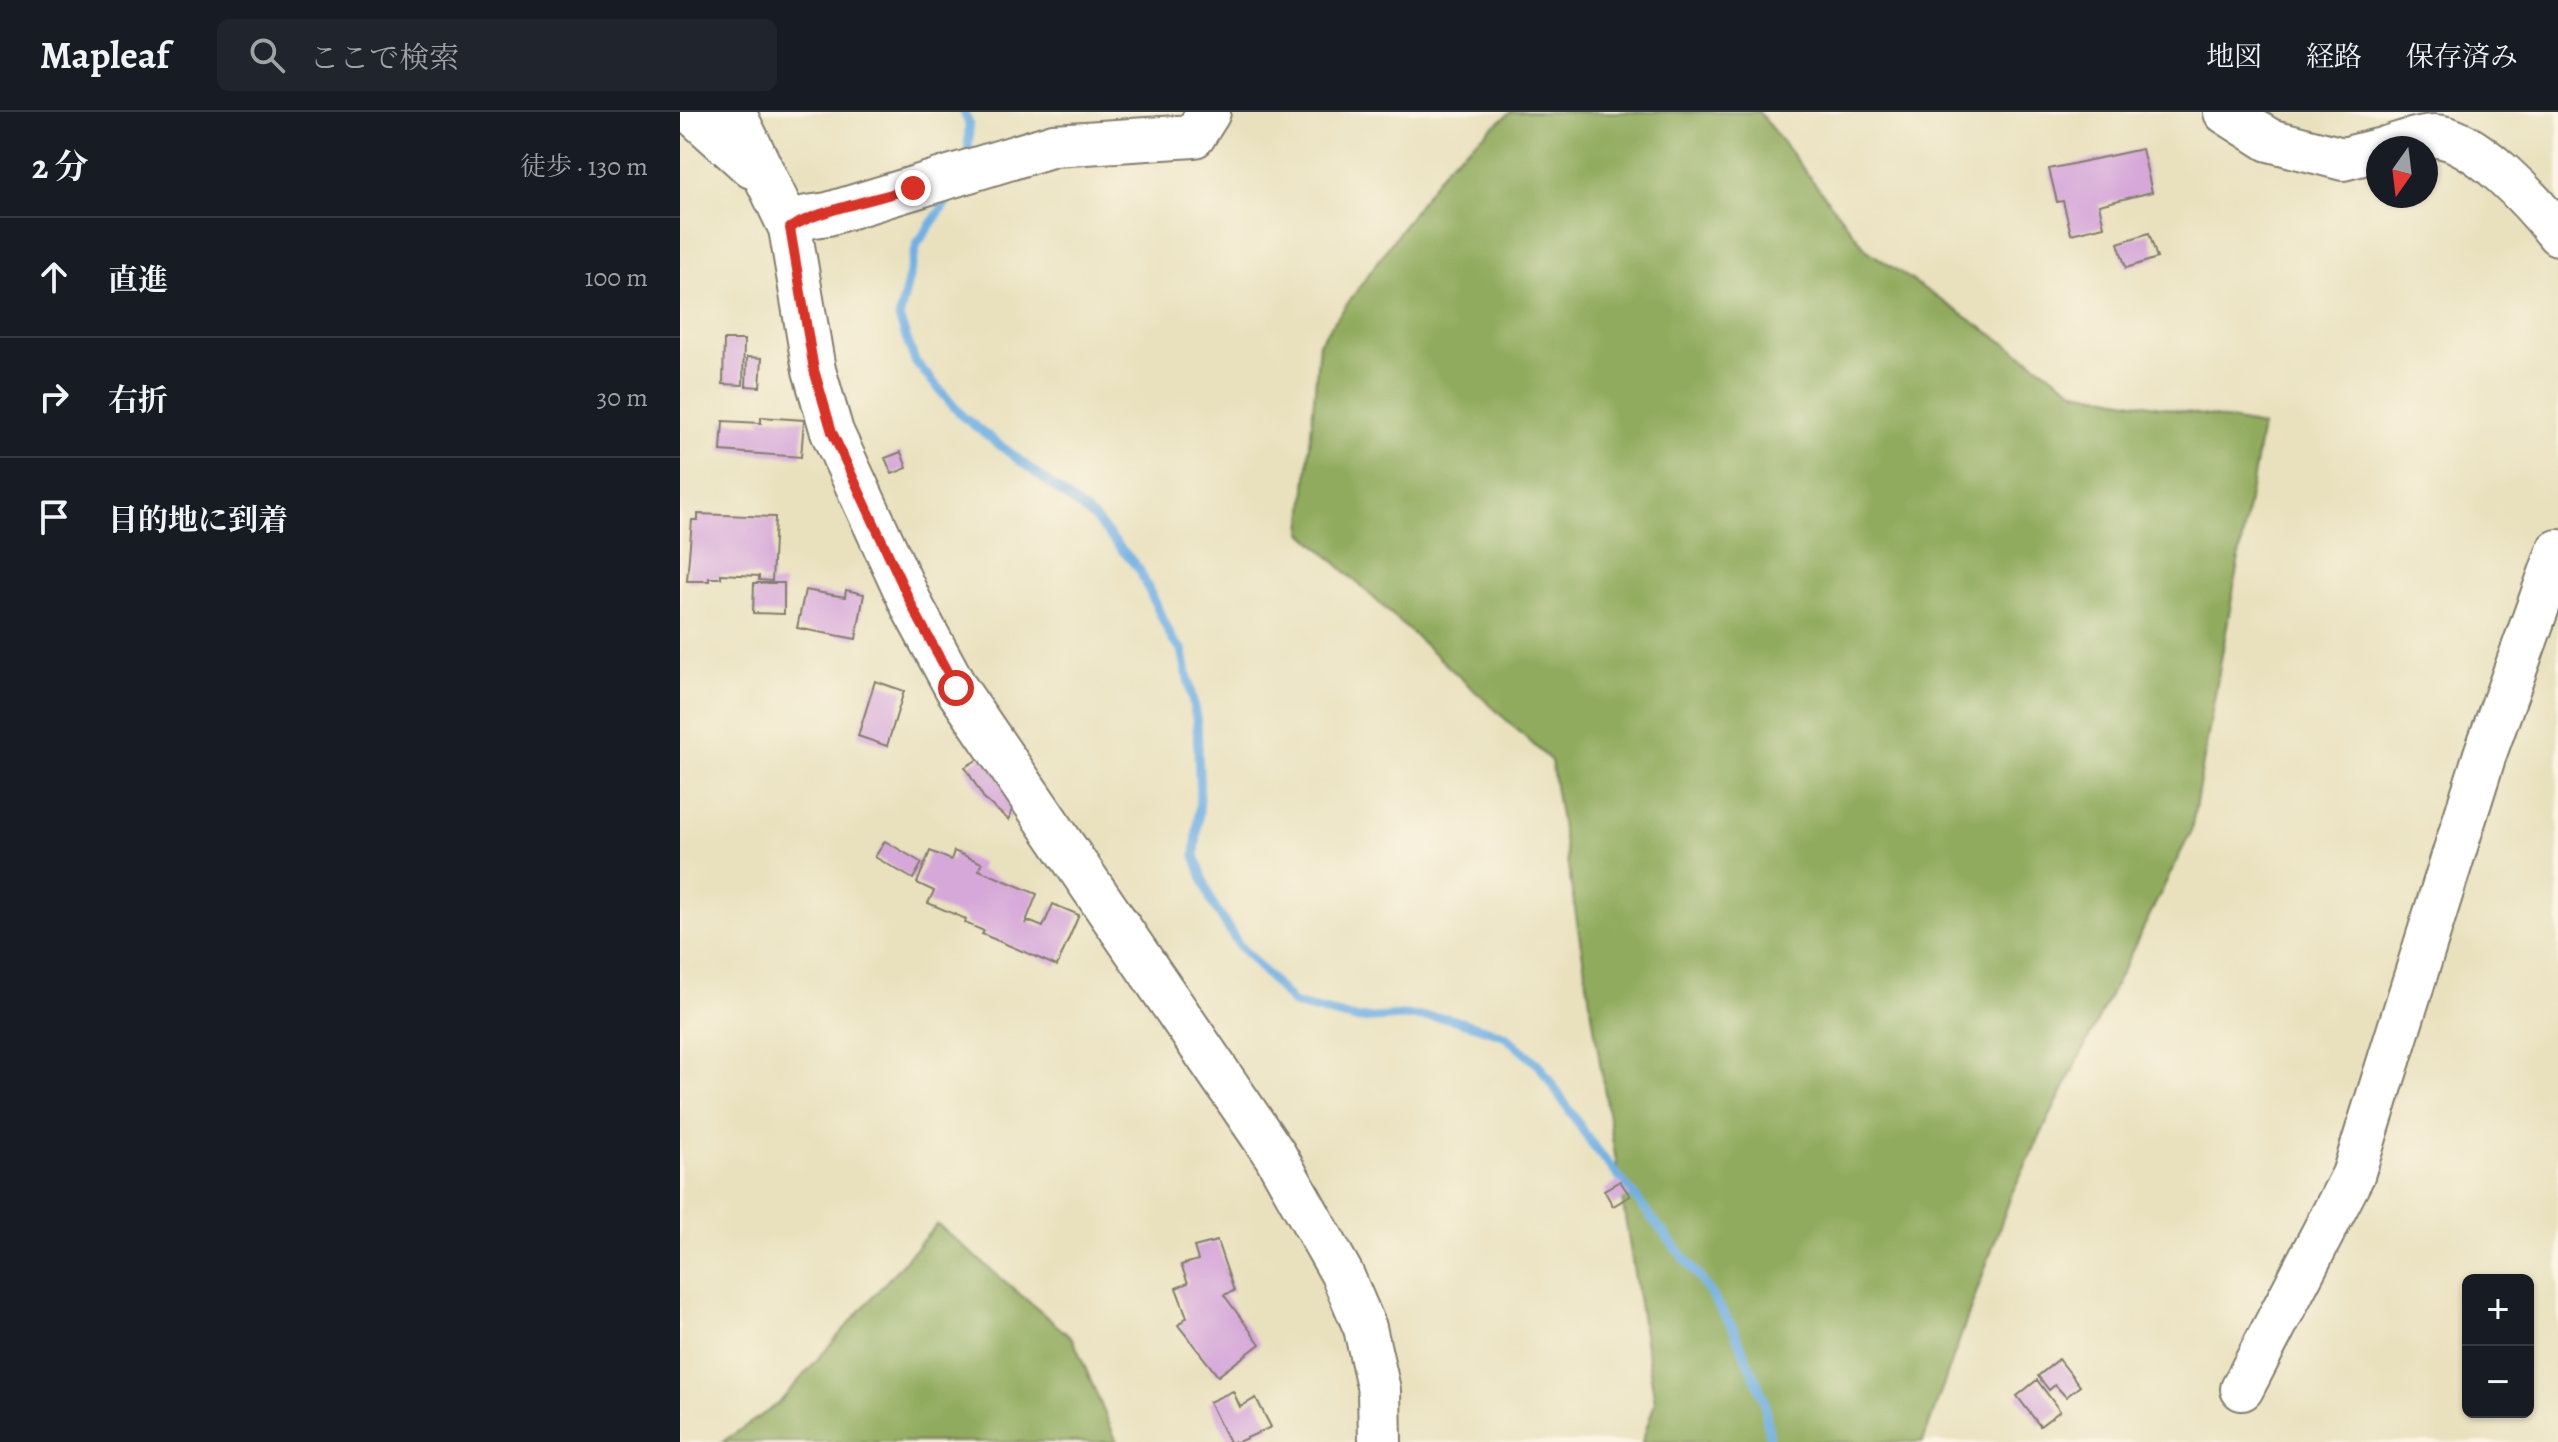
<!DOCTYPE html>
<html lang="ja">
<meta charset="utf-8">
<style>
:root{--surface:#171b24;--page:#20242c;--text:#f1f3f6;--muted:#9ea1a6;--line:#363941}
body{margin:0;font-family:Alegreya,"Noto Serif JP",serif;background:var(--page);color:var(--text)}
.controls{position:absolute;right:24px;bottom:24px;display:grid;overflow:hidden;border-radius:12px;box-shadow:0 2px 6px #0004}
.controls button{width:72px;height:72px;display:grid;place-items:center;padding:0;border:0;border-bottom:2px solid var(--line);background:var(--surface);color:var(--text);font:40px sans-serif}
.compass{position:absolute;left:1686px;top:24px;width:72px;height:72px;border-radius:50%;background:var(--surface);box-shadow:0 2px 6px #0004;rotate:194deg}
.stop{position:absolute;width:24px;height:24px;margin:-18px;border:6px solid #d93025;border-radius:50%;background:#fff}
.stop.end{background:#d93025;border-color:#fff;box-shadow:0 2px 8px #0008}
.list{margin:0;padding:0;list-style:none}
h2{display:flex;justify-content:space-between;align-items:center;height:104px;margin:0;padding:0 32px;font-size:34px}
h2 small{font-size:26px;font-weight:400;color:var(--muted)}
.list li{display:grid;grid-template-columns:52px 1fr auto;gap:24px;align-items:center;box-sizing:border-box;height:120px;padding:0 32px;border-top:2px solid var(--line)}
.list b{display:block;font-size:30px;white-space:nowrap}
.list em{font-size:26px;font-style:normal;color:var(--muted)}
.icon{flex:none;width:44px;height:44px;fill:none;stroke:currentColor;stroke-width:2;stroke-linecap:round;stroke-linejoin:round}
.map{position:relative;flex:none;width:1878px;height:1330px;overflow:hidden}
header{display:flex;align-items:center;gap:48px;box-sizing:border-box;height:112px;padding:0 40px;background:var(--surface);border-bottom:2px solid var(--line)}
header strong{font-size:38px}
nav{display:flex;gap:44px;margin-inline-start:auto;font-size:28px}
.search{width:560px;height:72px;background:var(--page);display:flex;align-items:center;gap:20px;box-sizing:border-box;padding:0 28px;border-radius:12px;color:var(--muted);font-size:30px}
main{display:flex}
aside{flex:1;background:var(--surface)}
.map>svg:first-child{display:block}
</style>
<header>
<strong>Mapleaf</strong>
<div class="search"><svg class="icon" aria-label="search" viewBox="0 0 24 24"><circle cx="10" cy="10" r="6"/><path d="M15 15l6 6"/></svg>ここで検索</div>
<nav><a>地図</a><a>経路</a><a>保存済み</a></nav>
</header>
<main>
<aside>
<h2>2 分<small>徒歩 · 130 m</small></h2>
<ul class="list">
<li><svg class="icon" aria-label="ahead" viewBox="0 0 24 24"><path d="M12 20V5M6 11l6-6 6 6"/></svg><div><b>直進</b></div><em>100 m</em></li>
<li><svg class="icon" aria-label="right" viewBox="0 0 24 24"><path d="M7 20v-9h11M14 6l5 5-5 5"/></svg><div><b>右折</b></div><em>30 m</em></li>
<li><svg class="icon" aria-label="arrive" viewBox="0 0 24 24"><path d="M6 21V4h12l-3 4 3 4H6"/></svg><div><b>目的地に到着</b></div></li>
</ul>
</aside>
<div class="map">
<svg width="1878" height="1330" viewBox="0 0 1878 1330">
<rect width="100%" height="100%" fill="#fcf5e5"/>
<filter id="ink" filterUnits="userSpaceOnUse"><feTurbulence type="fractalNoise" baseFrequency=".0125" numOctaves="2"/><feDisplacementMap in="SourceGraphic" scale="16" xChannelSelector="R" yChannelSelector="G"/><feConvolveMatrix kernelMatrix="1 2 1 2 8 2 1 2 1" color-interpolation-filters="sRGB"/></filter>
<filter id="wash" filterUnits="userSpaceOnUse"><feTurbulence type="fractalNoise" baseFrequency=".006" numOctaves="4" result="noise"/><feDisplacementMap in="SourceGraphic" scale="32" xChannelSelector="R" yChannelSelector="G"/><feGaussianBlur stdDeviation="1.8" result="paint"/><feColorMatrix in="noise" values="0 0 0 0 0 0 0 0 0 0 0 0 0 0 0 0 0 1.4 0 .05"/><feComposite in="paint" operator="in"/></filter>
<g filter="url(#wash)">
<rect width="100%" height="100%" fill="#e9e1be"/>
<path fill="#90ab5d" stroke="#56643c" stroke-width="2" d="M 831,0 L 1079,0 L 1187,138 L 1396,279 L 1582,314 L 1511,720 L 1332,1081 L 1243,1330 L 962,1330 L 975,1290 L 871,649 L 622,420 L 639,231 L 768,52 Z
M 257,1112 L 393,1227 L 437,1330 L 42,1330 L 98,1292 Z"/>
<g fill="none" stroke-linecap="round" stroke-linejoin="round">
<path stroke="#70b0e4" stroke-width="9" d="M 284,0 L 289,12 L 288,47
M 274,79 L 237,132 L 219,206 L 235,249 L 282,304 L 414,406 L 459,457 L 493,529 L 502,537 L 517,611 L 520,687 L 515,743 L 531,789 L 559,833 L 614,892 L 677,907 L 723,904 L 768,906 L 824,923 L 859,953 L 910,1029 L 1020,1166 L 1053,1216 L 1084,1287 L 1090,1330"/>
</g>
<g id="blocks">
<path fill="#d6a8d9" d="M 1462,37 L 1472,80 L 1419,93 L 1424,114 L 1391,122 L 1383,89 L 1377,90 L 1369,57 Z
M 1469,121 L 1477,146 L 1446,156 L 1438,131 Z
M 44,228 L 64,228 L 63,273 L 43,272 Z
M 67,245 L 82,246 L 80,275 L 66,274 Z
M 81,305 L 124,308 L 121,345 L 41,339 L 43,309 L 81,311 Z
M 221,340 L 227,356 L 212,362 L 205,346 Z
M 18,402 L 95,405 L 92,469 L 79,468 L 79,464 L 41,462 L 41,466 L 29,466 L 29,469 L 7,469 L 12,408 L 18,408 Z
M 74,471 L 104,471 L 104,502 L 73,501 Z
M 125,478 L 165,485 L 166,478 L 184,482 L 176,527 L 117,516 Z
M 195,569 L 224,579 L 207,634 L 178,624 Z
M 324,632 L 354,683 L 332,697 L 329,708 L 305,688 L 285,655 Z
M 205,729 L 242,751 L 233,767 L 195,745 Z
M 250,739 L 271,748 L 274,739 L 302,751 L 299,758 L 357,782 L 345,812 L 348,809 L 363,815 L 373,792 L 399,803 L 377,854 L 302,822 L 304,819 L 285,811 L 286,807 L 248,791 L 254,779 L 237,771 Z
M 940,1069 L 950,1084 L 933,1094 L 924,1078 Z
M 537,1129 L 554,1179 L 544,1183 L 580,1232 L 538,1264 L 498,1213 L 507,1205 L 496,1176 L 508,1171 L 501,1153 L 518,1148 L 514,1135 Z
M 1379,1247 L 1400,1274 L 1386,1285 L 1375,1273 L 1369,1278 L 1358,1264 Z
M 1357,1268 L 1380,1299 L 1360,1314 L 1337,1284 Z
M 553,1279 L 560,1295 L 576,1286 L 591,1315 L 558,1330 L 549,1330 L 529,1290 Z"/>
</g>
</g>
<g filter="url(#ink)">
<use href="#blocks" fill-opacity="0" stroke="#827e6d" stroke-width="2"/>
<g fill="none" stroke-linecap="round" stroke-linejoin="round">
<defs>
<path id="minor" d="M 11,0 L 72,55
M 54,0 L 110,116 L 134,258 L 152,320 L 234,498 L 276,576 L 595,1043 L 662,1162 L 685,1216 L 699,1278 L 700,1330
M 1545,0 L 1589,28 L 1663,47 L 1698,38
M 1705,36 C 1720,32 1739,24 1754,24 C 1794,24 1855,92 1878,122
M 110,116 L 127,105 L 148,102 L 374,33 L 514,24 L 529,0
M 1562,1277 L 1673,1063 L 1805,642 L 1878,439"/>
</defs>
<use href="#minor" stroke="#827e6d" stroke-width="46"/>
<use href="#minor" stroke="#fff" stroke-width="42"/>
</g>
</g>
<g fill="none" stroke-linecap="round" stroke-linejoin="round" filter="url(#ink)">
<path stroke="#d93025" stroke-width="10" d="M 233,76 C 201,86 135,99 110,116 L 134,258 L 152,320 L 234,498 L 276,576"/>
</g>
</svg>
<div class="controls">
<button>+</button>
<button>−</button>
</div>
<svg class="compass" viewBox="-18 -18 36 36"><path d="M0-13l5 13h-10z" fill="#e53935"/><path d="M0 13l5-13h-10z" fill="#9ea1a6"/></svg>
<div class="stop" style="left:276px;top:576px"></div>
<div class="stop end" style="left:233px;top:76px"></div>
</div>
</main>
